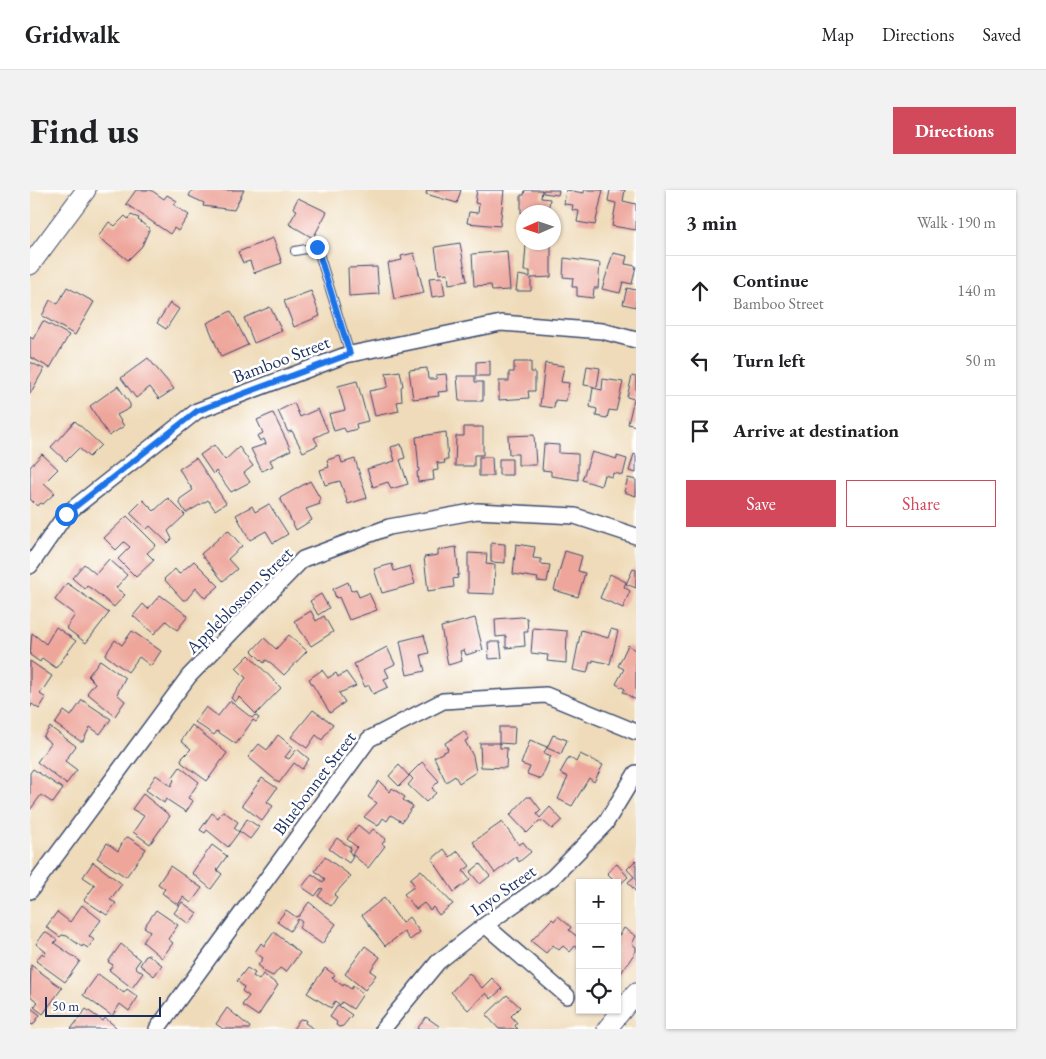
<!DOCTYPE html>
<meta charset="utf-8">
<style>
:root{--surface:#fff;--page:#f2f2f2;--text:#202124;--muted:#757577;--line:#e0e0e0;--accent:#d1495b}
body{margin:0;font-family:"EB Garamond",serif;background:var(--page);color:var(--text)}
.controls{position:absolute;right:15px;bottom:15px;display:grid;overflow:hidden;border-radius:0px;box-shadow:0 1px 4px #0004}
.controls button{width:45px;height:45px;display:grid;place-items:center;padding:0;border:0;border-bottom:1px solid var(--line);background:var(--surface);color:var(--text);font:25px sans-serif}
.compass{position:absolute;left:486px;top:15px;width:45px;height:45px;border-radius:50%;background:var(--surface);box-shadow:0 1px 4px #0004;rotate:267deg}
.scale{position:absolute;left:15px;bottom:12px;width:116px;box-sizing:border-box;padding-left:5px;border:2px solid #1b2f5e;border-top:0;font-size:14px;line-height:18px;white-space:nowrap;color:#1b2f5e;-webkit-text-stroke:4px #fff;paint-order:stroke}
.stop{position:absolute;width:15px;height:15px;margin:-11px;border:4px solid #1a73e8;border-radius:50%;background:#fff}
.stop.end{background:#1a73e8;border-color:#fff;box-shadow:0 1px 5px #0008}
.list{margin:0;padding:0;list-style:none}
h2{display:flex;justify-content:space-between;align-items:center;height:65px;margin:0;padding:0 20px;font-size:21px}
h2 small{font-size:16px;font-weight:400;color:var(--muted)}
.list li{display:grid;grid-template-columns:32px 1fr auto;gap:15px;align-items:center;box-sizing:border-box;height:70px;padding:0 20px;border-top:1px solid var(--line)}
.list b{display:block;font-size:19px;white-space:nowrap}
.list p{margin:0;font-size:16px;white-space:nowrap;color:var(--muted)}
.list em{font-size:16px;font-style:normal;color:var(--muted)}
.actions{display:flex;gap:10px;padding:15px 20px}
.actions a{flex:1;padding:11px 0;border:1px solid var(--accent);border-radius:0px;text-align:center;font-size:18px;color:var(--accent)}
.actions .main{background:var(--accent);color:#fff}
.icon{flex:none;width:28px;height:28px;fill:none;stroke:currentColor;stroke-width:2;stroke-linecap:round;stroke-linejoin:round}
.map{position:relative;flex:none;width:606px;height:839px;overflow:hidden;border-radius:0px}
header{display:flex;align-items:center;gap:30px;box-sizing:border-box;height:70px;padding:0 25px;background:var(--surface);border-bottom:1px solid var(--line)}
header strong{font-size:24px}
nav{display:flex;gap:28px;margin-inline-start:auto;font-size:18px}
.intro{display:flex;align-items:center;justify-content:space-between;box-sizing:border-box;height:120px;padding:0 30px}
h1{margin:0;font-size:35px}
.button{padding:12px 22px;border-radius:0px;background:var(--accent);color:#fff;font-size:18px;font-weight:700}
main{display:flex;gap:30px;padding:0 30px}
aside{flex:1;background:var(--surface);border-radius:0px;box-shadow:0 1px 4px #0004}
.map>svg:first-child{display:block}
</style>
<header>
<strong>Gridwalk</strong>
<nav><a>Map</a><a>Directions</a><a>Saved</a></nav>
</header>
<div class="intro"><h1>Find us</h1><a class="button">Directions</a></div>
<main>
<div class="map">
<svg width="606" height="839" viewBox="0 0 606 839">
<rect width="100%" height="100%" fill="#fff"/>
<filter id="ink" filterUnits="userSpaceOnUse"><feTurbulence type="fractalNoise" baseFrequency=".02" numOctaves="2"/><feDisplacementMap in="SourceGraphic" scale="10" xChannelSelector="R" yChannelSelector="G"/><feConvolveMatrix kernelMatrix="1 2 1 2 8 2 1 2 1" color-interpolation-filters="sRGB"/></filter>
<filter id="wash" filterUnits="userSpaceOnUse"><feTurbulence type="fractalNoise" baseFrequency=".0096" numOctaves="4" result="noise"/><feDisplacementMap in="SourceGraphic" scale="20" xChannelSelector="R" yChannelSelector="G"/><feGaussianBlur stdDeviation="1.12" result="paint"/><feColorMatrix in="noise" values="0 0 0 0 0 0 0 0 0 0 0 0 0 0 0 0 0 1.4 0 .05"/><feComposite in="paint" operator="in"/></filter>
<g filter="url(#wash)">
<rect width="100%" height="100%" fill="#efdbb9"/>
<g id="blocks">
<path fill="#eea69b" d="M 106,0 L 121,0 L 134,9 L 137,5 L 147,11 L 144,15 L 159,25 L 148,41 L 144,38 L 140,44 L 96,14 Z
M 162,0 L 214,0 L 204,20 L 173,16 L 174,13 L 159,6 Z
M 397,0 L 431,0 L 427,13 L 396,4 Z
M 447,0 L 474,0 L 470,36 L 437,33 L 439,22 L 448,23 L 449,14 L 445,13 Z
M 495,0 L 512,0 L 511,8 L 520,9 L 518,22 L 491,23 L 491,5 L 494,5 Z
M 513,0 L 529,0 L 528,5 L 513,3 Z
M 536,0 L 554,3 L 554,0 L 573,0 L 565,35 L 547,32 L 549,21 L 542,20 L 543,15 L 534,14 Z
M 580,0 L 595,0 L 593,11 L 606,14 L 606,40 L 582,36 L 586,13 L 578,11 Z
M 268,8 L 297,22 L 283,48 L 259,34 L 267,20 L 263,18 Z
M 101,25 L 109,28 L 108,30 L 119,38 L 119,40 L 112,56 L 98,70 L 68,47 L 79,32 L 85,36 L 95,26 L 98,29 Z
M 243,48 L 252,73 L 224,83 L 220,71 L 213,73 L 208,62 Z
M 430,53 L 437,91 L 419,94 L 418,83 L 409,84 L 405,57 Z
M 496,55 L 521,55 L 521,87 L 503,88 L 501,88 L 501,101 L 486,101 L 488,85 L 500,87 L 500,81 L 494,81 Z
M 477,61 L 480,100 L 462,101 L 461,95 L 444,96 L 442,64 Z
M 384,63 L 394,103 L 364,109 L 358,73 L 372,70 L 371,66 Z
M 583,63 L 597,66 L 595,74 L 606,76 L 602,94 L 593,92 L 590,103 L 572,99 Z
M 534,68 L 570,73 L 568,98 L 564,98 L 563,108 L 547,106 L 547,97 L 542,97 L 543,88 L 533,87 Z
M 347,77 L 349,104 L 319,106 L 318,78 Z
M 412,87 L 415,105 L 402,107 L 399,88 Z
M 37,97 L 64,112 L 45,145 L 12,126 L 20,110 L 28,114 Z
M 597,98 L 606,100 L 606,117 L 593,114 Z
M 281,101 L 290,126 L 264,137 L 254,111 Z
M 140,113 L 149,119 L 136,139 L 127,133 Z
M 240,117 L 252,141 L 224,153 L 214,128 Z
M 201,121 L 218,155 L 191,167 L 177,133 Z
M 13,131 L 39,145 L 20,178 L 0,167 L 0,147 L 3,149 Z
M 118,168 L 144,199 L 129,209 L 120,197 L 106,208 L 91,188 Z
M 460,171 L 460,186 L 446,186 L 446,172 Z
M 0,172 L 14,179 L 0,204 Z
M 484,172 L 501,172 L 501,182 L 505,182 L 505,201 L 498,201 L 499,208 L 469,210 L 469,191 L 479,191 L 479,182 L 484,182 Z
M 515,173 L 534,176 L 531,192 L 539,193 L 536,211 L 525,210 L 524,218 L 510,216 Z
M 557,176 L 570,178 L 567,197 L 554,195 Z
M 397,178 L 398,189 L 407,189 L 406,185 L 416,184 L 418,201 L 408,202 L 409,206 L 383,209 L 379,180 Z
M 370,181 L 373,196 L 371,197 L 372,211 L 367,212 L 369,221 L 345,226 L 339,201 L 355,198 L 358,196 L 356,183 Z
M 427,186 L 445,186 L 445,192 L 453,192 L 453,211 L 429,211 Z
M 602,186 L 606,187 L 606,236 L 598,234 L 604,209 L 597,207 Z
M 573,189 L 593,192 L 586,221 L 579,220 L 577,228 L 566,226 L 567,219 L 560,217 L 563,198 L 572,200 Z
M 327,191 L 338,231 L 326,234 L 327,239 L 316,242 L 314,238 L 304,241 L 299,224 L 315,220 L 308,196 Z
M 88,196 L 100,214 L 100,218 L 87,225 L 94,236 L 79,246 L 60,216 Z
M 264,213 L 270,227 L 288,219 L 298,241 L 284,248 L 288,255 L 273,262 L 262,241 L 258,242 L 248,221 Z
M 243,223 L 261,260 L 240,270 L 243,276 L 232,281 L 221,259 L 236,254 L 234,249 L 230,251 L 227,246 L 233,243 L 227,230 Z
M 45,231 L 71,255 L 59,267 L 49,258 L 36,271 L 21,257 Z
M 434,237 L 453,237 L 453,265 L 444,265 L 444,276 L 425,276 L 426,246 L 434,246 Z
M 416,242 L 418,270 L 414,270 L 415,273 L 409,274 L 407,271 L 408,280 L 403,281 L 404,290 L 388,292 L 387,282 L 389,281 L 386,247 Z
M 504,245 L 506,275 L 488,275 L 488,264 L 479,264 L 478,246 Z
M 371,254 L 375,268 L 370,270 L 378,294 L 361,299 L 358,292 L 343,297 L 337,279 L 365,271 L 361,257 Z
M 514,254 L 529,255 L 529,263 L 548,264 L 548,290 L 521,286 L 521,281 L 512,280 Z
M 184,255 L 195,270 L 209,257 L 223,276 L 214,283 L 220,292 L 201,302 L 186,281 L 183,284 L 170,265 Z
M 562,262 L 587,269 L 587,266 L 597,269 L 593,285 L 583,283 L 582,287 L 574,285 L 571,296 L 552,290 Z
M 12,264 L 28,279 L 14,293 L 25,303 L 13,314 L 11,313 L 7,316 L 0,309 L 0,277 Z
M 604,264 L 606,265 L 606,283 L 599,281 Z
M 310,266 L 312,273 L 325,269 L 337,308 L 318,314 L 310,291 L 295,295 L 290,280 L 299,277 L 297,270 Z
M 449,267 L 462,267 L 463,286 L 449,286 Z
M 166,268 L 196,313 L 185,320 L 178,310 L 156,323 L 149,312 L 150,309 L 163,300 L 149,279 Z
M 469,269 L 482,269 L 482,285 L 469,285 Z
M 598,288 L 606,290 L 606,306 L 594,302 Z
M 280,291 L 291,310 L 289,311 L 290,314 L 276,319 L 282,330 L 266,340 L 250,308 Z
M 138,308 L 155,325 L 138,341 L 142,349 L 138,353 L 120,336 L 117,339 L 100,323 L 113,310 L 124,321 Z
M 239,314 L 258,344 L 243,353 L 236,341 L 220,350 L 206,325 L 222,316 L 225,322 Z
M 97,326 L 126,355 L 117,363 L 124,370 L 106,387 L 88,369 L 100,357 L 94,352 L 86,360 L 74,348 Z
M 198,340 L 212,356 L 198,369 L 207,379 L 193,391 L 171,364 Z
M 461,353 L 475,354 L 475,373 L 461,372 Z
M 486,354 L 505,357 L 503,368 L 511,369 L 511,374 L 520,375 L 517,392 L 507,391 L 508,388 L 483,384 Z
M 426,357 L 429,385 L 427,385 L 428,388 L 423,389 L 424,397 L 398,401 L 394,367 L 408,365 L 408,360 Z
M 535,361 L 552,366 L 548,381 L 555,383 L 548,407 L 524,400 Z
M 438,363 L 457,364 L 456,374 L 465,375 L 464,404 L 438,403 Z
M 79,369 L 97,385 L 86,398 L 95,405 L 84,417 L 62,399 L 57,396 L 55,399 L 42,388 L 54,374 L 66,384 Z
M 164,371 L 189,396 L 175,408 L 166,398 L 156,410 L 153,410 L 134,389 L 145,379 L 149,384 Z
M 362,374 L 364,381 L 380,376 L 385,394 L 352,403 L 344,379 Z
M 603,379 L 606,380 L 606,398 L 596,394 Z
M 580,384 L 596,392 L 594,397 L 600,401 L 593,418 L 570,408 Z
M 318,392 L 321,401 L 326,399 L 329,407 L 339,403 L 347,420 L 319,430 L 309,407 L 306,408 L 303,399 Z
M 37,393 L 79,423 L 56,453 L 36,438 L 45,425 L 25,410 Z
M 291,404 L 299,418 L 288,425 L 280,411 Z
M 130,405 L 158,426 L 147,440 L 136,431 L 124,444 L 103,426 L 113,414 L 118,419 Z
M 281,421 L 286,431 L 294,426 L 303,442 L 281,456 L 264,431 Z
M 491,427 L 497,428 L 498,442 L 494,442 L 495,456 L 476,458 L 476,446 L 466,447 L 465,429 Z
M 445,428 L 453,460 L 436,465 L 434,460 L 430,461 L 432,471 L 418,475 L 411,437 Z
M 26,437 L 46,451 L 26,478 L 12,468 L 10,472 L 0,465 L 2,443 L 16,454 Z
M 503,438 L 537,441 L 536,473 L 517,471 L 518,465 L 501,463 Z
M 581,439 L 588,441 L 580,474 L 563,470 L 563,472 L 560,472 L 557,483 L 543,480 L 551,440 L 578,448 Z
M 102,441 L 131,461 L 121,476 L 109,467 L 98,482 L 75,465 L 85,450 L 92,455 Z
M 259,445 L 277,461 L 254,485 L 241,473 L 236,470 L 234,473 L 222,461 L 234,448 L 246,459 Z
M 394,445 L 399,463 L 391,465 L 395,481 L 377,485 L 370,451 Z
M 458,452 L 470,452 L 472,468 L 459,469 Z
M 598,455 L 606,460 L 606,510 L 593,502 L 595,499 L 586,494 L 594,479 L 588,476 Z
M 357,457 L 365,474 L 355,479 L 359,487 L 354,489 L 358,497 L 343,504 L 339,495 L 335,497 L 324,474 Z
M 219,465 L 251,498 L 226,524 L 209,507 L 205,512 L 201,508 L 216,488 L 206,478 Z
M 70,470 L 95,488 L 87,504 L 95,511 L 85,526 L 57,503 L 65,493 L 58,486 Z
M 0,471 L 22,486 L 10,504 L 16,508 L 9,519 L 2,514 L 0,518 Z
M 292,480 L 298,488 L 306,483 L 308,487 L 316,482 L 326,496 L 309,503 L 315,512 L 300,523 L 279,489 Z
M 52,510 L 81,529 L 70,544 L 60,537 L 53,551 L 50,551 L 25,534 L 34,521 L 41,526 Z
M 200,511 L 222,528 L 225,525 L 229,528 L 226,532 L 223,530 L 206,554 L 187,541 L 184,545 L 165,532 L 176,517 L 188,526 Z
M 283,520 L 303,534 L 292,550 L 286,545 L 277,558 L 261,547 Z
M 162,535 L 197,563 L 177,591 L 152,573 L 151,569 L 161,559 L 151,551 Z
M 20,537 L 46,556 L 35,571 L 47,580 L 36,594 L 7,572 L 21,553 L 13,547 Z
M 469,537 L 485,537 L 484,554 L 469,553 Z
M 434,541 L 439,549 L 435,551 L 443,566 L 446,582 L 429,593 L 425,586 L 416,592 L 404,567 L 418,560 L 415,553 Z
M 248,545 L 263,557 L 255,567 L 259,569 L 267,559 L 279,569 L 272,579 L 264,573 L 249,593 L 218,567 L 229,554 L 237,560 Z
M 523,545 L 537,550 L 531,564 L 517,558 Z
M 500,550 L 517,557 L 514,563 L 521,566 L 511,589 L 497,584 L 500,577 L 491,574 Z
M 450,553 L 470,553 L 470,558 L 477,558 L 476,578 L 451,577 Z
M 550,564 L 573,575 L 564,592 L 559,588 L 542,616 L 528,609 L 538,587 L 530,583 L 539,567 L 546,572 Z
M 392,572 L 409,591 L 402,598 L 406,603 L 396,612 L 378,595 L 383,589 L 379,585 Z
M 369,575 L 379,586 L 369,596 L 359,586 Z
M 150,577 L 169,592 L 158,608 L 163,611 L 156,622 L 136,609 L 134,613 L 116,600 L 126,585 L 141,596 L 144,590 L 142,588 Z
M 3,579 L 33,599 L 23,613 L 11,605 L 0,620 L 0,583 Z
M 232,588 L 247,598 L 237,612 L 243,616 L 232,631 L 212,615 Z
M 349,591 L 360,602 L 362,598 L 375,607 L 373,610 L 383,616 L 372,632 L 361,625 L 357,631 L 353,628 L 348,636 L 334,627 L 347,613 L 338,607 Z
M 113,604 L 140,626 L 120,654 L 103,642 L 114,626 L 102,619 Z
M 497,607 L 501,607 L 511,620 L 507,624 L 510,628 L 520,617 L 532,630 L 522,639 L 513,631 L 509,631 L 497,643 L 480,625 Z
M 193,621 L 208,632 L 204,638 L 209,642 L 198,657 L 177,640 L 175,643 L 170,640 L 182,623 L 188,628 Z
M 217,629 L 229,637 L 220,649 L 209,641 Z
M 472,632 L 489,655 L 493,652 L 501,662 L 489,672 L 486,667 L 465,683 L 443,652 Z
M 328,635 L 339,644 L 343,639 L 356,649 L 352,654 L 355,656 L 338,678 L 322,664 L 327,657 L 317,649 Z
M 98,647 L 116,659 L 96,687 L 67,668 L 77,653 L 88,661 L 95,648 Z
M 307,648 L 321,658 L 319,661 L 323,667 L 319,673 L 299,659 Z
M 182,655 L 197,666 L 187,680 L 192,684 L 181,699 L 162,683 Z
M 414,659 L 420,667 L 428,661 L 440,676 L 433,681 L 440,690 L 424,702 L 402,669 Z
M 295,667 L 321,686 L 304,705 L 307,707 L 301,716 L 288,706 L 293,699 L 291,698 L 285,706 L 272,697 L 282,684 L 293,692 L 295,689 L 285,681 Z
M 606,670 L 606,702 L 598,692 L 604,687 L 597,679 Z
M 63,672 L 92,694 L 80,710 L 86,713 L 77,725 L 54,710 L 65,695 L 53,687 Z
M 450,674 L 460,686 L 450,694 L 440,682 Z
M 587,674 L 598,687 L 587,697 L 587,693 L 577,683 Z
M 140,676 L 172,698 L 161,713 L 153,707 L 148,715 L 132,703 L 135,699 L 128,694 Z
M 391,680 L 423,714 L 409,725 L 403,717 L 400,720 L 394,713 L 386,719 L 374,704 L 385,696 L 380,689 Z
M 354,708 L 372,733 L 379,727 L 390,742 L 380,750 L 374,742 L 355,756 L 332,725 Z
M 152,712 L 167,723 L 159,734 L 144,723 Z
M 279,712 L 306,734 L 292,754 L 269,738 L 272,732 L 268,729 L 260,741 L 247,732 L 256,720 L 266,727 L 269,726 Z
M 52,715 L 71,730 L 59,746 L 64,750 L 58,758 L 53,755 L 52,757 L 37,746 L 32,745 L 30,747 L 16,737 L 27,722 L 40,732 Z
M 126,720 L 148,735 L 138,749 L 143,753 L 132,768 L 113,752 L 120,741 L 114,737 Z
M 528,726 L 541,737 L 539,740 L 550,749 L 550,755 L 548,758 L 545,756 L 540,762 L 533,756 L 529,760 L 523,755 L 516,763 L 501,751 L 522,729 L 524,731 Z
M 594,738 L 606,746 L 602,754 L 606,757 L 606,761 L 587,789 L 587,743 L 590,745 Z
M 15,742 L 27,750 L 24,753 L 50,771 L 35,792 L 6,771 L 12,763 L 14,765 L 16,762 L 6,754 Z
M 244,742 L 270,763 L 256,782 L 250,778 L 243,786 L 231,780 L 233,779 L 228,775 L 233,768 L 225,762 L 231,753 L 234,756 Z
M 91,754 L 110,770 L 105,777 L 113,783 L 102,798 L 79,780 L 83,775 L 78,772 Z
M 335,756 L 350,767 L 340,781 L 346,785 L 335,800 L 315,784 Z
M 117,764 L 132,775 L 124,786 L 110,775 Z
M 1,775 L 32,798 L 13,824 L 4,817 L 8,812 L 0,806 Z
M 217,778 L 225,783 L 223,786 L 229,790 L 233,784 L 248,795 L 228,826 L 212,815 L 219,806 L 212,801 L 214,797 L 207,791 Z
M 295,778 L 305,785 L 302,788 L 313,796 L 314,794 L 321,799 L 323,796 L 333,804 L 323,819 L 312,812 L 310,815 L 305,811 L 301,818 L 277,803 Z
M 439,783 L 452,798 L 462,788 L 472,799 L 461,809 L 456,803 L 438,820 L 421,802 Z
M 68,784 L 94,803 L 97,799 L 108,807 L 99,821 L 90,814 L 82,826 L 53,805 Z
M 477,805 L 490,817 L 481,826 L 487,833 L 485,836 L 488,839 L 469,839 L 456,825 Z
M 308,815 L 322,825 L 313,836 L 309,837 L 306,835 L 307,832 L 300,827 Z
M 1,818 L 10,825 L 3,835 L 0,834 Z
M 197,818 L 220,837 L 219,839 L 193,839 L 186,834 Z
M 56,819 L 73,831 L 75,828 L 86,837 L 85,839 L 41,839 Z
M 396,827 L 409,836 L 407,839 L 387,839 Z
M 270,829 L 276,830 L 275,833 L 284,839 L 263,839 Z"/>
</g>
</g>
<g filter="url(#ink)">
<use href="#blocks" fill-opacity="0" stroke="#3b496c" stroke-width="1"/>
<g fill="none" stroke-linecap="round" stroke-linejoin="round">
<defs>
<path id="service" d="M 265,61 L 287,57 L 320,164"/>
<path id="minor" d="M 0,376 L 36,324 L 167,221 L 316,165 L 471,133 L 572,141 L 606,150
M 0,701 L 159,486 L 273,369 L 359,337 L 447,321 L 545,326 L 606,346
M 455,735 L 537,806
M 127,839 L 339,549 L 413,511 L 516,505 L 606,542
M 353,839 L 408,772 L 455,735 L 522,688 L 575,634 L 606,583"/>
<path id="tertiary" d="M 0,75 L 56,0
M 577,839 L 606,803"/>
</defs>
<use href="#service" stroke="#3b496c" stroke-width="10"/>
<use href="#minor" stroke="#3b496c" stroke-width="18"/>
<use href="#tertiary" stroke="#3b496c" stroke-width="21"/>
<use href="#service" stroke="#fff" stroke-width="8"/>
<use href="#minor" stroke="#fff" stroke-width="15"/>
<use href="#tertiary" stroke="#fff" stroke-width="19"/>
</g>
</g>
<g fill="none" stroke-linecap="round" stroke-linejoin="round" filter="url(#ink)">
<path stroke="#1a73e8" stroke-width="6" d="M 36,324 L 167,221 L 320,164 L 287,57"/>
</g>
<g text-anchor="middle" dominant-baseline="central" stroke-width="5" stroke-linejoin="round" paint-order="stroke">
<g font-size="18" fill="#1b2f5e" stroke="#fff">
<text transform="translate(251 169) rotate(-21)">Bamboo Street</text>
<text transform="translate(209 410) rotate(-45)">Appleblossom Street</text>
<text transform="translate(284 593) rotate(-53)">Bluebonnet Street</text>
<text transform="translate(473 700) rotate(-35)">Inyo Street</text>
</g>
</g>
</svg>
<div class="controls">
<button>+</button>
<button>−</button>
<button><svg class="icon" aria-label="locate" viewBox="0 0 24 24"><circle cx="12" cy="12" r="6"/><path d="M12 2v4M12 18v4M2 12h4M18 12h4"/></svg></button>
</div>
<svg class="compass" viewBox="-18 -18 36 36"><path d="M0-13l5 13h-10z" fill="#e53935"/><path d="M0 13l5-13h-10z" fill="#757577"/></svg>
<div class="scale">50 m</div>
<div class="stop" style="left:36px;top:324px"></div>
<div class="stop end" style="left:287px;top:57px"></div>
</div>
<aside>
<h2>3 min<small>Walk · 190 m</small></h2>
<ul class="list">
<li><svg class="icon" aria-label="ahead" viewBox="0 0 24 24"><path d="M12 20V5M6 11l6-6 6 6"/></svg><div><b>Continue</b><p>Bamboo Street</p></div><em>140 m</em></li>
<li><svg class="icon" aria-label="left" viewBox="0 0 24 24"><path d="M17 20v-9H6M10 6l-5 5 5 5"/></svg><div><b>Turn left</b></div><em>50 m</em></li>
<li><svg class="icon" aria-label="arrive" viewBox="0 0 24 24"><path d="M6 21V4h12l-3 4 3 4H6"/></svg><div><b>Arrive at destination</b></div></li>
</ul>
<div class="actions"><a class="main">Save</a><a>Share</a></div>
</aside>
</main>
